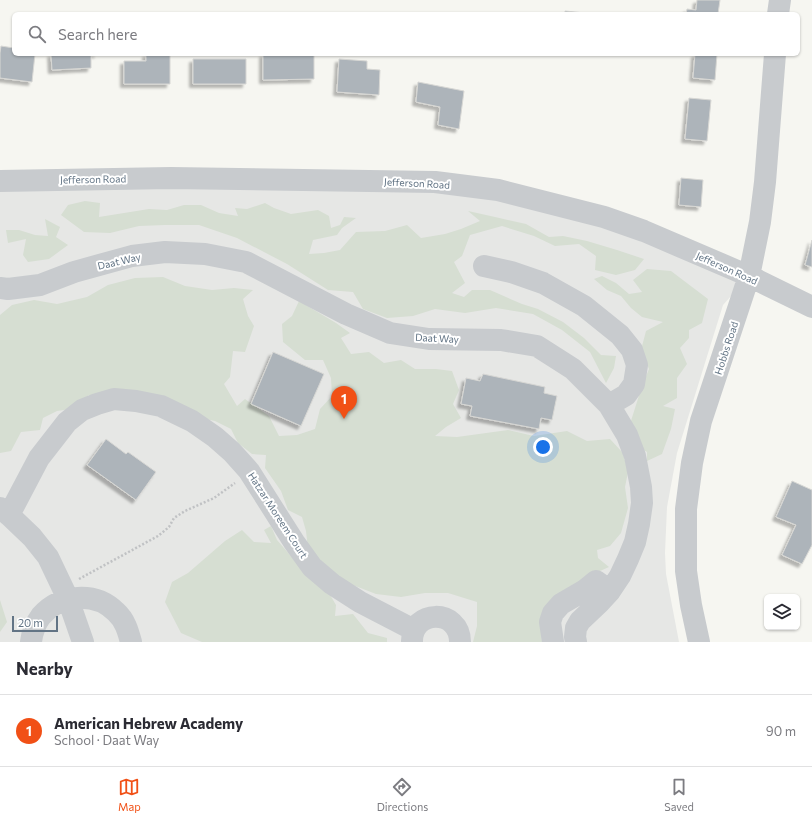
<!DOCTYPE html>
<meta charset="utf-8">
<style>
:root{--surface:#fff;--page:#f7f7f7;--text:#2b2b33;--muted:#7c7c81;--line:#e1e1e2;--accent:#f15016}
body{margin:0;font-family:Commissioner,sans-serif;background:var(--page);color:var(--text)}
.controls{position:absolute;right:12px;bottom:12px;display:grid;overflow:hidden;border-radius:6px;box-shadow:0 1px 3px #0004}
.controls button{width:36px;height:36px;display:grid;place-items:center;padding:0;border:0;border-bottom:1px solid var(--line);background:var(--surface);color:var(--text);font:20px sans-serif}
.scale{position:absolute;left:12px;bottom:10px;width:46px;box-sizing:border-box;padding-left:4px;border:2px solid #627485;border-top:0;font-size:11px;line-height:14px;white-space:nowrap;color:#627485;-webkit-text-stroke:3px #fff;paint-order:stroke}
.you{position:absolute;left:543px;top:447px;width:14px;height:14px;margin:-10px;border:3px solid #fff;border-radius:50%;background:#1a73e8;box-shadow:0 0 0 6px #1a73e833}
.badge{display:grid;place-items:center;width:26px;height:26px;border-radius:50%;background:var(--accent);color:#fff;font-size:13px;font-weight:700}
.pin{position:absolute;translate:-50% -33px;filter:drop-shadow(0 1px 2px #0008)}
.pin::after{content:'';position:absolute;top:21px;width:14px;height:12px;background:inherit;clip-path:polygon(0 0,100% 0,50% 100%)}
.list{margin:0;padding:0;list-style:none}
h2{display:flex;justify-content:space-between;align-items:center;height:52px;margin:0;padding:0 16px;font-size:17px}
h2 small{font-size:13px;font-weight:400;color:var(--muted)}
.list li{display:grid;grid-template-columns:26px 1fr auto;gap:12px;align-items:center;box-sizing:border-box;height:72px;padding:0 16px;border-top:1px solid var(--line)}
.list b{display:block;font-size:15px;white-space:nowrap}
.list p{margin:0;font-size:13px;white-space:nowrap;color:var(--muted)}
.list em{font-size:13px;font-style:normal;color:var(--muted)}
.icon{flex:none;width:22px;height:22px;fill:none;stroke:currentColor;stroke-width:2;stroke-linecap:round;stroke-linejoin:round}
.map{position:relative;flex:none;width:812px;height:642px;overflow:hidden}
.search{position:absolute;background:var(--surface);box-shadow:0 1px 3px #0004;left:12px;right:12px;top:12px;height:44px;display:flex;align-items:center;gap:10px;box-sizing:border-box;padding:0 14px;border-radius:6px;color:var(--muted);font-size:15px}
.sheet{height:124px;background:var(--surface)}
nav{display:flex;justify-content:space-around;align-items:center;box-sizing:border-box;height:56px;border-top:1px solid var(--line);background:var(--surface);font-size:11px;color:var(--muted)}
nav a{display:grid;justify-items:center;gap:2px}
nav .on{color:var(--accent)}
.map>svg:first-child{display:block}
</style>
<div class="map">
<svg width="812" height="642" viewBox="0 0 812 642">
<defs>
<filter id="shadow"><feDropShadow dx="-3.5" dy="3.5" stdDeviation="1" flood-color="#0004"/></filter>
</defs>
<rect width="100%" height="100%" fill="#f6f6f1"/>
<path fill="#e6e7e5" d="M 0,181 L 498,190 L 749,276 L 723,305 L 677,453 L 667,507 L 665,553 L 666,574 L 679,642 L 0,642 Z"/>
<path fill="#d6ded2" d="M 85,201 L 100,203 L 99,217 L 149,209 L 167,210 L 184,205 L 201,205 L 219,213 L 238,216 L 235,208 L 247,209 L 265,203 L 274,208 L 291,214 L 318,210 L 329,216 L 331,228 L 340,225 L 344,217 L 356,218 L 342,228 L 337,235 L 313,240 L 309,254 L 324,253 L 340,250 L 356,232 L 385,231 L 407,225 L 421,238 L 445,234 L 461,229 L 480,221 L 468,211 L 495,217 L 526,224 L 549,237 L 563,236 L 587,241 L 617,250 L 644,259 L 635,270 L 616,275 L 595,270 L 596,256 L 579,244 L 555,246 L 534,236 L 502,226 L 470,235 L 462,256 L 454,262 L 465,283 L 452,293 L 464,297 L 472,290 L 490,290 L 522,304 L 538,309 L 563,322 L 584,338 L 601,355 L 616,356 L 614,368 L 606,383 L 590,352 L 562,330 L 533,314 L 496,308 L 465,313 L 435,309 L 413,316 L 387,318 L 363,309 L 353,292 L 328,290 L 287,264 L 237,238 L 199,225 L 165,225 L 139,226 L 110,233 L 84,232 L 61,215 L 68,205 Z
M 45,219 L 60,227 L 56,237 L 68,245 L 49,259 L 28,262 L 23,255 L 26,239 L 8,243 L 6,230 L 19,230 L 35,235 L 48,236 Z
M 647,269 L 671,271 L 708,299 L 702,323 L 689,330 L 689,338 L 680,348 L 687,364 L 677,378 L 677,398 L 663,406 L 675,409 L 671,429 L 662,454 L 647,461 L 647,452 L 634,444 L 630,424 L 642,386 L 649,369 L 641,350 L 646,331 L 663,322 L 642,317 L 631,308 L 621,296 L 607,290 L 594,279 L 602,276 L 616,283 L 629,294 L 642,292 L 633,280 Z
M 163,277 L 185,286 L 212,290 L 234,288 L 253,290 L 243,299 L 248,316 L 254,326 L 245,352 L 233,351 L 230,377 L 224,384 L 237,406 L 245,399 L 269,416 L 279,436 L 297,435 L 315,429 L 320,409 L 332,396 L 331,378 L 323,360 L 305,360 L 283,342 L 282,324 L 292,316 L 299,301 L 336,323 L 350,333 L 341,338 L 351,354 L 369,352 L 384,363 L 401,360 L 415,369 L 436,369 L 452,371 L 459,390 L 453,404 L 461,418 L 446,427 L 435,436 L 457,437 L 508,430 L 534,436 L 567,431 L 587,441 L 610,439 L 623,453 L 628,472 L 625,487 L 628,508 L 621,533 L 610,546 L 597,550 L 598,558 L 609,567 L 600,571 L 541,629 L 542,642 L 473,642 L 477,626 L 477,602 L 448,593 L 425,593 L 401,597 L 376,594 L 345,582 L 308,549 L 306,531 L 302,517 L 288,510 L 281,491 L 265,468 L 266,455 L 252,454 L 238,443 L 231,429 L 215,421 L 89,395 L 71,409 L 57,411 L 43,418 L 40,430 L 21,432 L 11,451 L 0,453 L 0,315 L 12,305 L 34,300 L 57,304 L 87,297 L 108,285 L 135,278 Z
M 271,526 L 277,540 L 290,555 L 329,593 L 336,605 L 335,616 L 353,614 L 368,633 L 387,638 L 387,642 L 202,642 L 181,633 L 165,602 L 172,582 L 188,573 L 225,541 L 242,530 L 254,542 L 271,543 L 264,530 Z
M 0,600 L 7,622 L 0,632 Z"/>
<path fill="#adb4ba" stroke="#d7d7d4" filter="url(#shadow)" d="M 697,0 L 720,0 L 718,14 L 686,14 L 687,9 L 696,10 Z
M 565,11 L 585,13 L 584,14 L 565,14 Z
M 1,46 L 14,48 L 14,54 L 35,54 L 32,82 L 0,78 L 0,53 Z
M 51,54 L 98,54 L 91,54 L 91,68 L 52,70 Z
M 146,54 L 170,54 L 170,84 L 124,84 L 124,61 L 146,61 Z
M 263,54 L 314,54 L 314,79 L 263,80 Z
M 695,54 L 717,54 L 715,80 L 693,78 Z
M 193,59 L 246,59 L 246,84 L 193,84 Z
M 339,59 L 367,61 L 367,69 L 380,70 L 379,95 L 337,92 Z
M 418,82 L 464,91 L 459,129 L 438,125 L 440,107 L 416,102 Z
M 689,98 L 711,100 L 707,141 L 685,139 Z
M 681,178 L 703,180 L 701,207 L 679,205 Z
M 812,240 L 812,267 L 805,265 Z
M 273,352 L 324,374 L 301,426 L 251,404 Z
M 483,374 L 545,387 L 544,393 L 557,396 L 552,420 L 541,418 L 539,429 L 470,416 L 472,406 L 461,404 L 466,378 L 480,381 Z
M 106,439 L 126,454 L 128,452 L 156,472 L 136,500 L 87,465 Z
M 792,481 L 812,490 L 812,545 L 802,564 L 782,555 L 796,525 L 776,517 Z"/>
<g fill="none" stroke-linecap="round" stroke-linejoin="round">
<path stroke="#c0c2c4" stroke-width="2.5" stroke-dasharray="2 2" stroke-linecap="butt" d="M 79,579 L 158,536 L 169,527 L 174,518 L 185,511 L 214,498 L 235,483"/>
<path stroke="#c8cbce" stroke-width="22" d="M 778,14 L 780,0
M 0,181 L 171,178 L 435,182 L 498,190 L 604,217 L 644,231 L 749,276 L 812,307
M 484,266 L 511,272 L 543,283 L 584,306 L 620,335 L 632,350 L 637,365 L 634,384 L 626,395 L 609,405
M 0,288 L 8,289 L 40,285 L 74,272 L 132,256 L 165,252 L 205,254 L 246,262 L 346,314 L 390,333 L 429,339 L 501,340 L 537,346 L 573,369 L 609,405 L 627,435 L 635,456 L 641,487 L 642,503 L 639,524 L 635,542 L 628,559 L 620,576 L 610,591 L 599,603 L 580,621 L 576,628 L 575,637 L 576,642
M 0,508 L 9,515 L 32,537 L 48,557 L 68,599 L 83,642
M 9,515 L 39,458 L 67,422 L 82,410 L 97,404 L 114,399 L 136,401 L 161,406 L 192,421 L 215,437 L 232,452 L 249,471 L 294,542 L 312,567 L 332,584 L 360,602 L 414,630
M 31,642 C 32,633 35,624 41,616 C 60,594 95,591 116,612 C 125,620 128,631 131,642
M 412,642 C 411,609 460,608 460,642
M 553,642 L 550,622 L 553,613 L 561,604 L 585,590 L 596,581 L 610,591
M 699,642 L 691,605 L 686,571 L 686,509 L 692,463 L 701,421 L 749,276 L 760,222 L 765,182 L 775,54"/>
</g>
<g text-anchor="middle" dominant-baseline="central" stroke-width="4" stroke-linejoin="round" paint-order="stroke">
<g font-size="10" fill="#627485" stroke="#fff">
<text transform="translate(93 179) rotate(-1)">Jefferson Road</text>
<text transform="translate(417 183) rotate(3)">Jefferson Road</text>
<text transform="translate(119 261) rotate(-13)">Daat Way</text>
<text transform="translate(727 268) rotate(24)">Jefferson Road</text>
<text transform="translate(437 338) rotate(3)">Daat Way</text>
<text transform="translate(726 348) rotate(-72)">Hobbs Road</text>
<text transform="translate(278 515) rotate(57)">Hatzar Moreem Court</text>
</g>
</g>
</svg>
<div class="controls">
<button><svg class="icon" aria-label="layers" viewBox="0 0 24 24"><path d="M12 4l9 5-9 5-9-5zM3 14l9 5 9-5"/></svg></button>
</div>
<div class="scale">20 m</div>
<div class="you"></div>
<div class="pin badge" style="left:344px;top:419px">1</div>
<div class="search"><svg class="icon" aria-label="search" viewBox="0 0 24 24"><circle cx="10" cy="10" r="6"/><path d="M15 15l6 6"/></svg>Search here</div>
</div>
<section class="sheet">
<h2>Nearby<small></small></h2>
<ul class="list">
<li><span class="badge">1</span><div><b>American Hebrew Academy</b><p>School · Daat Way</p></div><em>90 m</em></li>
</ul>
</section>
<nav>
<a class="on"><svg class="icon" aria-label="map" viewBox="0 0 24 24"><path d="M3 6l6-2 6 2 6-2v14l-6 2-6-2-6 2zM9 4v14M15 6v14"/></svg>Map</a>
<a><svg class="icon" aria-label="directions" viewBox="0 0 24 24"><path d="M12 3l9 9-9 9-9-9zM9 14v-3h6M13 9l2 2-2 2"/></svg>Directions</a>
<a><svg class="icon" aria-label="saved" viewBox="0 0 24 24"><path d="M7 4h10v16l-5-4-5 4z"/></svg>Saved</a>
</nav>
